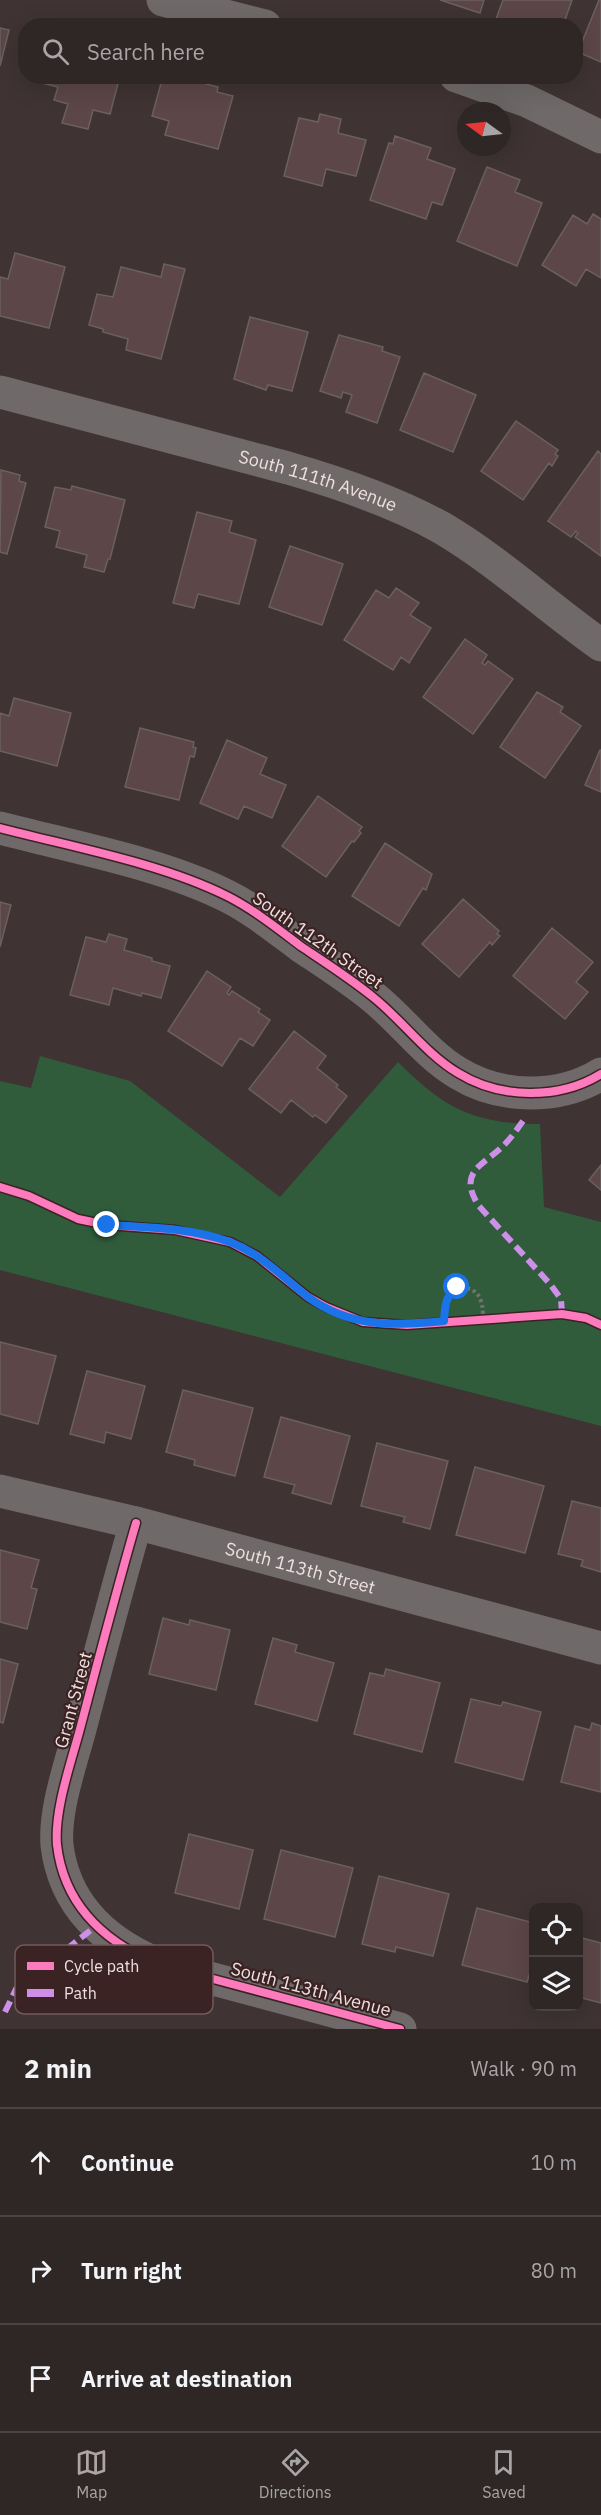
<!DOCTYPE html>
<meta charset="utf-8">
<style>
:root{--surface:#2f2626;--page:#372e2e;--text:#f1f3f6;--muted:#a7a5a7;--line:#4a4343;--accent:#b1a3a3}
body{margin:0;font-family:"IBM Plex Sans",sans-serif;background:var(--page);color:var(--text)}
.controls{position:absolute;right:18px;bottom:18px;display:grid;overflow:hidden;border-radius:12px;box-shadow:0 6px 24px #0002}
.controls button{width:54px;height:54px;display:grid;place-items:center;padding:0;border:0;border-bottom:2px solid var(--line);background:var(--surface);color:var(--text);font:30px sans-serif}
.compass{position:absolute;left:457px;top:102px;width:54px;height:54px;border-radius:50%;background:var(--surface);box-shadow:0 6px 24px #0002;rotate:285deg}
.stop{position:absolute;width:18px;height:18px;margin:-14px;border:4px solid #1a73e8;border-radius:50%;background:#fff}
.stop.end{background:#1a73e8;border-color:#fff;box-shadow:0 2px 6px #0008}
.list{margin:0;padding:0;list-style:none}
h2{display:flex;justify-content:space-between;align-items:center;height:78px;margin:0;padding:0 24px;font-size:26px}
h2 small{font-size:20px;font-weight:400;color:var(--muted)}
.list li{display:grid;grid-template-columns:39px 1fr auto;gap:18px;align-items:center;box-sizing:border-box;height:108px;padding:0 24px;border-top:2px solid var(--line)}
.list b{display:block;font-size:22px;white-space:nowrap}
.list em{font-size:20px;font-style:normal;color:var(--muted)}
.icon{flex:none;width:33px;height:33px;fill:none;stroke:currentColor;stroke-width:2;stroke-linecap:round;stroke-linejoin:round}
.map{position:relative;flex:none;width:601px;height:2029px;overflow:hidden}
.search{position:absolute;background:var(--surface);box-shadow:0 6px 24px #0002;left:18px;right:18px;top:18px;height:66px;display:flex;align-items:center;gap:15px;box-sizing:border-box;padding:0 21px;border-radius:24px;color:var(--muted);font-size:22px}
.sheet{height:402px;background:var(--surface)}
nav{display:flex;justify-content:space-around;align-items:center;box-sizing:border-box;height:84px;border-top:2px solid var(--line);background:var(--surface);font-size:16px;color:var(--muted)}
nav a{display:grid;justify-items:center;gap:3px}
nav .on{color:var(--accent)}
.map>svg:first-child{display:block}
</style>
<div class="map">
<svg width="601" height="2029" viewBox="0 0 601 2029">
<rect width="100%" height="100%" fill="#3f3333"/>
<path fill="#305c3c" d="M 40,1056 L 130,1081 L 280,1197 L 398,1062 C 444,1108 473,1124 540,1124 L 544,1207 L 601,1222 L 601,1426 L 0,1270 L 0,1081 L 31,1088 Z"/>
<path fill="#5c4647" stroke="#6b6060" stroke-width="1.5" d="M 440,0 L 484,0 L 480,13 Z
M 503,0 L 572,0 L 563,26 L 526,26 L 527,23 L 525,21 L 523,26 L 513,26 L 496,19 Z
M 599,0 L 601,0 L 601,62 L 578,52 Z
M 0,28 L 9,30 L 0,66 Z
M 44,76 L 120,76 L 110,114 L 93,110 L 88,129 L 62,123 L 68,104 L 54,100 L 58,87 L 42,83 Z
M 163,76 L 179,81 L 180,77 L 218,87 L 217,92 L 233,96 L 218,149 L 165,135 L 169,121 L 152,116 Z
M 320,114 L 341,119 L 338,133 L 366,140 L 356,176 L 326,169 L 322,186 L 284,176 L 299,118 L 318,122 Z
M 395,136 L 431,148 L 427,159 L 455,169 L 442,205 L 432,202 L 426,219 L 370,200 L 389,143 L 393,144 Z
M 487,167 L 520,180 L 515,192 L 542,203 L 517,266 L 457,241 Z
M 593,214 L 601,219 L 601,278 L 586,269 L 576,286 L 542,265 L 573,215 L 587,224 Z
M 15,253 L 65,267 L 49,328 L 0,316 L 0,277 L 8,279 Z
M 164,264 L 185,269 L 161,359 L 126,350 L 128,339 L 103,332 L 103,329 L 89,325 L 97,294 L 113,297 L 121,267 L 161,277 Z
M 250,317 L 308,332 L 292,391 L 268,385 L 266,390 L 234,379 Z
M 339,335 L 383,347 L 382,351 L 400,357 L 377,423 L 346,412 L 352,395 L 343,392 L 341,398 L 320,391 Z
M 424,373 L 476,395 L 453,452 L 400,430 Z
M 516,421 L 558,450 L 555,454 L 558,456 L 552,466 L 549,463 L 523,500 L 481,471 Z
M 598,451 L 601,454 L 601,556 L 575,537 L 578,533 L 576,531 L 571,537 L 548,521 Z
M 1,470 L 20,475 L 19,481 L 26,483 L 7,554 L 0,552 Z
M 72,486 L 125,500 L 110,559 L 108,559 L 104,572 L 84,567 L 87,555 L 56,547 L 60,531 L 45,527 L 55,487 L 71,490 Z
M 197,512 L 232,521 L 229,532 L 256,540 L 239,604 L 198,594 L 194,608 L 173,603 Z
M 290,546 L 343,564 L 322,625 L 269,607 Z
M 396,588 L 419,603 L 410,615 L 431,628 L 409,663 L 401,657 L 393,670 L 344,640 L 376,590 L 389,598 Z
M 465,639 L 487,655 L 482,663 L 485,665 L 488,661 L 513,679 L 473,734 L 423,697 Z
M 537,692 L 563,707 L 560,712 L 581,726 L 545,778 L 500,747 Z
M 14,698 L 71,713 L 57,766 L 0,751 L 0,713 L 9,716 Z
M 140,728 L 194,742 L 193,747 L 196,748 L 194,757 L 190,756 L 179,800 L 125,787 Z
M 227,740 L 267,758 L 260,774 L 286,785 L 272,818 L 244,806 L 238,819 L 200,803 Z
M 600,750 L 601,750 L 601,792 L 585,785 Z
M 318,796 L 362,827 L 359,831 L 361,833 L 354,842 L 352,841 L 326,877 L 282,846 Z
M 385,843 L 432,874 L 426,890 L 423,888 L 399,926 L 352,896 Z
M 463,899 L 499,931 L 497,934 L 500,936 L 492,945 L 490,942 L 459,977 L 422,944 Z
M 0,902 L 11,905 L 0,947 Z
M 552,928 L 593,962 L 576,982 L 588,992 L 565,1019 L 513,976 Z
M 109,934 L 127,939 L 124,950 L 152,958 L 152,961 L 170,966 L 161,998 L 142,993 L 141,996 L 113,988 L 109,1005 L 70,995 L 86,937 L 106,942 Z
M 207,971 L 231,987 L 227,993 L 229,995 L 232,991 L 260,1009 L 258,1012 L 270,1020 L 253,1046 L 240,1038 L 222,1066 L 168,1031 Z
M 294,1031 L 326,1056 L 317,1068 L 338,1085 L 336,1087 L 347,1096 L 326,1123 L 315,1115 L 313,1117 L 291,1100 L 281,1113 L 249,1089 Z
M 601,1165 L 601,1190 L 589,1180 Z
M 0,1342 L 56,1356 L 38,1424 L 0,1414 Z
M 87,1371 L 145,1386 L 131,1439 L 106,1432 L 104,1443 L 70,1434 Z
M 183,1390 L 253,1408 L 235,1476 L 194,1465 L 195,1460 L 166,1452 Z
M 281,1417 L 350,1436 L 331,1504 L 292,1493 L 295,1485 L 264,1477 Z
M 377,1443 L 448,1461 L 430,1529 L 403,1522 L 405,1517 L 361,1506 Z
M 475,1467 L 544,1486 L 525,1553 L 456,1535 Z
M 572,1501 L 601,1508 L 601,1572 L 581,1566 L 583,1560 L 558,1554 Z
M 0,1550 L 39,1560 L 31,1588 L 37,1589 L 27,1629 L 0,1622 Z
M 163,1618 L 189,1625 L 190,1620 L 230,1630 L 216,1690 L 149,1674 Z
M 273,1638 L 297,1645 L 295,1652 L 334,1663 L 317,1721 L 255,1704 Z
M 0,1659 L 18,1664 L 3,1723 L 0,1722 Z
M 386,1669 L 440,1683 L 422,1752 L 354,1734 L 370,1673 L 384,1676 Z
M 471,1699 L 501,1706 L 503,1702 L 541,1712 L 523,1780 L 455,1762 Z
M 592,1723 L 601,1726 L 601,1792 L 561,1782 L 575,1726 L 590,1730 Z
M 189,1834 L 253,1850 L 239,1909 L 175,1893 Z
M 281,1850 L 353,1868 L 335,1937 L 264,1919 Z
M 379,1876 L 449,1894 L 433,1956 L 396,1947 L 395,1952 L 362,1944 Z
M 477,1908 L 534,1923 L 534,1959 L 527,1982 L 462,1965 Z
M 578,1937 L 601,1943 L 601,2003 L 578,1997 Z"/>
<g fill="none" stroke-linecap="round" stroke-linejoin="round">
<path stroke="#777171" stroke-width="4" stroke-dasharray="3 3" stroke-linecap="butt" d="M 444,1321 C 445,1306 445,1297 457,1287 C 479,1287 483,1299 483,1318"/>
<g stroke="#6f6969" stroke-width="33">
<path d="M 163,0 L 265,26"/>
<path d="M 456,76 L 527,101 L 601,137"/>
<path id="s1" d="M 0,392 L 288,468 C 340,483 394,501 442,528 C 498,561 547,607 601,645"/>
<path d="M 0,828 C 72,847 161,863 227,896 C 253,909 278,929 302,947 C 326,963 351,979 373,997 C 402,1020 426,1054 458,1073 C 500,1099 559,1100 601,1074"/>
<path id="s2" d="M 0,1491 L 136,1523 L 601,1648"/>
<path d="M 136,1523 C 116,1592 98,1661 80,1729 C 71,1763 54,1810 57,1845 C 64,1905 105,1942 157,1964 L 400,2029"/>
</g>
<path stroke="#ce8fe9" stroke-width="6" stroke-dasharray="12 6" stroke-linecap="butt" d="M 523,1121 C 517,1129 512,1137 505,1144 C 485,1165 457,1170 478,1205 L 550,1284 L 561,1299 L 562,1314
M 5,2012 L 16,1989 L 96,1926"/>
<defs>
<path id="cycleway" d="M 0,828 C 72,847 161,863 227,896 C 253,909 278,929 302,947 C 326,963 351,979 373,997 C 402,1020 426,1054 458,1073 C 500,1099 559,1100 601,1074
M 0,1187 L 29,1196 L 78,1219 L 107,1225 L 175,1230 L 230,1242 L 257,1256 L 308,1297 L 326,1307 L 363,1322 L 407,1325 L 562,1314 L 586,1318 L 601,1325
M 136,1523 C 116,1592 98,1661 80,1729 C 71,1763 54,1810 57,1845 C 64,1905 105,1942 157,1964 L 400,2029"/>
</defs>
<use href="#cycleway" stroke="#3b2324" stroke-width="11"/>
<use href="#cycleway" stroke="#fd7abc" stroke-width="8"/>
</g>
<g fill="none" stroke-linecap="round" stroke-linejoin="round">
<path stroke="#1a73e8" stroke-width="8" d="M 107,1225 C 148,1227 191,1228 230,1242 C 261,1254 283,1277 308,1297 C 350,1328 395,1326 444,1321 C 445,1306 445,1297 457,1287"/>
</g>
<g text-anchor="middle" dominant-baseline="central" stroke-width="4.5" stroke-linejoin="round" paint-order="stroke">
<g font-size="18" fill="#efdfdf" stroke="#3b2324">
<text stroke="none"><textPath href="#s1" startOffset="330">South 111th Avenue</textPath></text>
<text transform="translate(318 940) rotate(35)">South 112th Street</text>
<text stroke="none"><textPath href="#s2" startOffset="310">South 113th Street</textPath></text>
<text transform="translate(73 1700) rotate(-75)">Grant Street</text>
<text transform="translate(311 1989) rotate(15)">South 113th Avenue</text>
</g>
</g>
<rect x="15" y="1945" width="198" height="69" rx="9" fill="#3b2324" stroke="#715b5c" stroke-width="1.5"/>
<rect x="27" y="1962" width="27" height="8" fill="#fd7abc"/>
<rect x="27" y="1989" width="27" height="8" fill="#ce8fe9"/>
<g font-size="16" fill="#efdfdf">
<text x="64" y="1972">Cycle path</text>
<text x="64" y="1999">Path</text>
</g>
</svg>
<div class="controls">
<button><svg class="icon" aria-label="locate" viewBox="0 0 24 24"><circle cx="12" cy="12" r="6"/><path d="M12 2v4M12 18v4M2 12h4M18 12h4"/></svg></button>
<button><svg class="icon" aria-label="layers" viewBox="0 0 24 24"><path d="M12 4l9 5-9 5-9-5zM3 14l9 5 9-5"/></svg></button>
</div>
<svg class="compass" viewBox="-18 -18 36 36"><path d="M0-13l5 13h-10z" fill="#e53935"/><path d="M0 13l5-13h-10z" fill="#a7a5a7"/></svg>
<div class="stop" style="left:457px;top:1287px"></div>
<div class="stop end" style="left:107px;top:1225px"></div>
<div class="search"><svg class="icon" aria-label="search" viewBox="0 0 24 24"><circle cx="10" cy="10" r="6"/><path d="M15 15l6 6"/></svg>Search here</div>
</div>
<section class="sheet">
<h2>2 min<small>Walk · 90 m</small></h2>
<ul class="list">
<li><svg class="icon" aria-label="ahead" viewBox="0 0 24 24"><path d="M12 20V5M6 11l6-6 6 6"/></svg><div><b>Continue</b></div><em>10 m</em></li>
<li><svg class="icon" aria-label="right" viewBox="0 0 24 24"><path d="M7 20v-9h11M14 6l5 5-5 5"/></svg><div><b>Turn right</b></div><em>80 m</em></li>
<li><svg class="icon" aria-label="arrive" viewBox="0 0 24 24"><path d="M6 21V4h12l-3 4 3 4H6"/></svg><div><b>Arrive at destination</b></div></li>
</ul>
</section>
<nav>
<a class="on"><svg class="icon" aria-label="map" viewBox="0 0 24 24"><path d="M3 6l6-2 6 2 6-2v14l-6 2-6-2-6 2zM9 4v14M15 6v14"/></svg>Map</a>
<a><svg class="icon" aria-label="directions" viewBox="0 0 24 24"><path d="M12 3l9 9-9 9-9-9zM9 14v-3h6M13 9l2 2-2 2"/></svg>Directions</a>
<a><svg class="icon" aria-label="saved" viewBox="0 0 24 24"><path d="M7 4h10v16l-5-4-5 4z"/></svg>Saved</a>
</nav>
